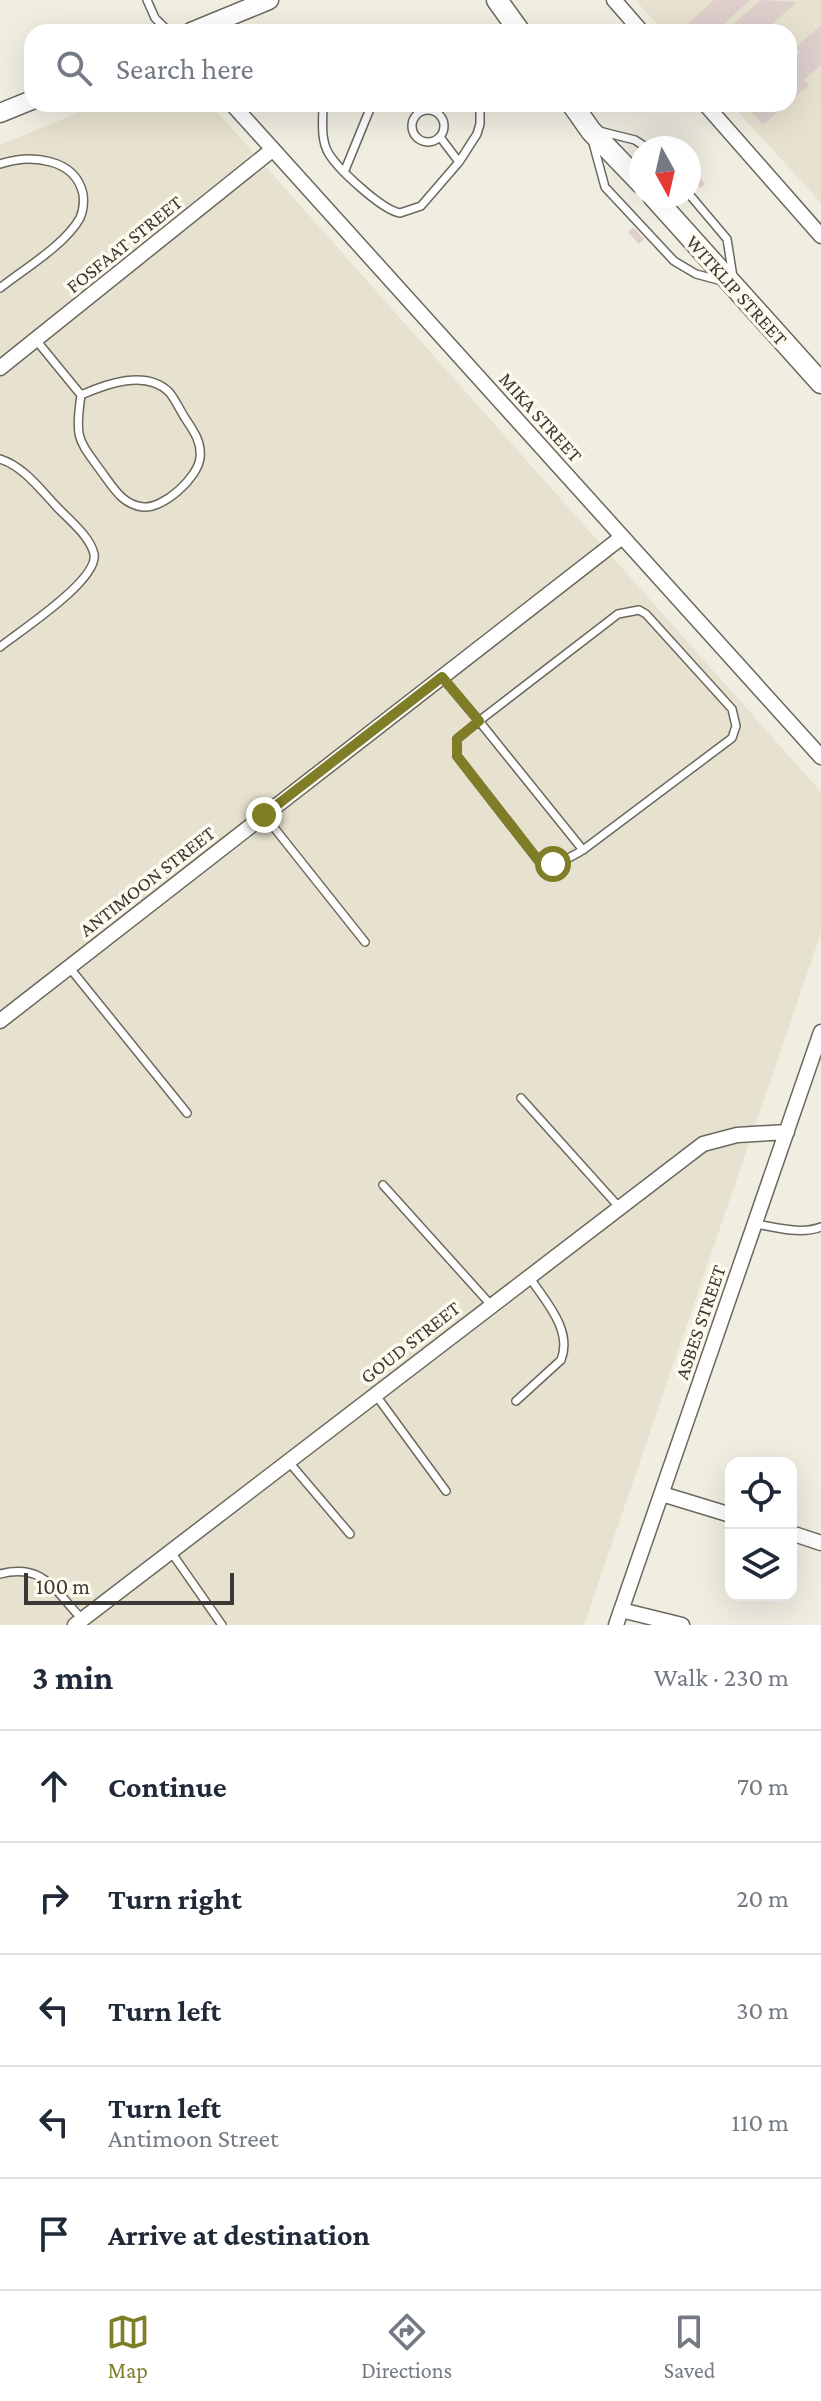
<!DOCTYPE html>
<meta charset="utf-8">
<style>
:root{--surface:#fff;--page:#f2f2f3;--text:#1f2937;--muted:#747a83;--line:#e0e1e3;--accent:#7f7d25}
body{margin:0;font-family:"Crimson Pro",serif;background:var(--page);color:var(--text)}
.controls{position:absolute;right:24px;bottom:24px;display:grid;overflow:hidden;border-radius:16px;box-shadow:0 8px 32px #0002}
.controls button{width:72px;height:72px;display:grid;place-items:center;padding:0;border:0;border-bottom:2px solid var(--line);background:var(--surface);color:var(--text);font:40px sans-serif}
.compass{position:absolute;left:629px;top:136px;width:72px;height:72px;border-radius:50%;background:var(--surface);box-shadow:0 8px 32px #0002;rotate:172deg}
.scale{position:absolute;left:24px;bottom:20px;width:210px;box-sizing:border-box;padding-left:8px;border:4px solid #3b3935;border-top:0;font-size:22px;line-height:28px;white-space:nowrap;color:#3b3935;-webkit-text-stroke:6px #fefbee;paint-order:stroke}
.stop{position:absolute;width:24px;height:24px;margin:-18px;border:6px solid #7f7d25;border-radius:50%;background:#fff}
.stop.end{background:#7f7d25;border-color:#fff;box-shadow:0 2px 8px #0008}
.list{margin:0;padding:0;list-style:none}
h2{display:flex;justify-content:space-between;align-items:center;height:104px;margin:0;padding:0 32px;font-size:34px}
h2 small{font-size:26px;font-weight:400;color:var(--muted)}
.list li{display:grid;grid-template-columns:52px 1fr auto;gap:24px;align-items:center;box-sizing:border-box;height:112px;padding:0 32px;border-top:2px solid var(--line)}
.list b{display:block;font-size:30px;white-space:nowrap}
.list p{margin:0;font-size:26px;white-space:nowrap;color:var(--muted)}
.list em{font-size:26px;font-style:normal;color:var(--muted)}
.icon{flex:none;width:44px;height:44px;fill:none;stroke:currentColor;stroke-width:2;stroke-linecap:round;stroke-linejoin:round}
.map{position:relative;flex:none;width:821px;height:1625px;overflow:hidden}
.search{position:absolute;background:var(--surface);box-shadow:0 8px 32px #0002;left:24px;right:24px;top:24px;height:88px;display:flex;align-items:center;gap:20px;box-sizing:border-box;padding:0 28px;border-radius:24px;color:var(--muted);font-size:30px}
.sheet{height:664px;background:var(--surface)}
nav{display:flex;justify-content:space-around;align-items:center;box-sizing:border-box;height:112px;border-top:2px solid var(--line);background:var(--surface);font-size:22px;color:var(--muted)}
nav a{display:grid;justify-items:center;gap:4px}
nav .on{color:var(--accent)}
.map>svg:first-child{display:block}
</style>
<div class="map">
<svg width="821" height="1625" viewBox="0 0 821 1625">
<rect width="100%" height="100%" fill="#f0ede1"/>
<path fill="#e7e2cf" d="M 635,0 L 821,0 L 821,203 L 731,104 L 789,104 L 789,32 L 665,32 Z
M 99,104 L 210,104 L 821,792 L 821,933 L 584,1625 L 0,1625 L 0,145 Z"/>
<path fill="#decfcd" d="M 714,0 L 750,0 L 715,32 L 682,32 L 681,30 Z
M 761,0 L 797,2 L 763,32 L 724,32 Z
M 821,25 L 821,65 L 804,80 L 809,85 L 789,102 L 789,63 L 800,53 L 795,48 Z
M 745,104 L 787,104 L 763,125 Z
M 695,171 L 705,184 L 700,188 L 690,176 Z
M 633,227 L 644,239 L 639,244 L 628,232 Z"/>
<g fill="none" stroke-linecap="round" stroke-linejoin="round">
<defs>
<path id="service" d="M 147,0 L 155,18 L 169,32
M 323,104 C 323,119 320,140 329,154 C 339,170 382,210 400,213 L 421,206 L 459,162 L 477,134 L 480,124 L 480,104
M412 126a16 16 0 1 1 32 0a16 16 0 1 1-32 0Z
M 599,131 L 635,140 L 647,148
M 440,137 L 459,162
M 593,143 L 605,187 L 674,261 L 696,274 L 722,281
M 0,164 C 31,154 75,158 83,194 C 84,202 83,211 80,218 C 65,245 24,269 0,288
M 345,170 L 372,104
M 689,194 L 727,239 L 733,277
M 36,340 L 81,395 C 74,442 79,440 106,478 C 116,492 125,505 143,507 C 164,509 198,477 200,458 C 202,442 193,430 185,418 C 180,410 175,399 169,392 C 146,369 106,384 81,395
M 0,459 C 23,466 40,489 56,506 C 69,520 90,536 94,554 C 99,580 20,631 0,647
M 442,677 L 479,721 L 618,614 L 639,610 L 646,614 L 732,709 L 736,726 L 732,738 L 583,850 C 567,859 556,867 538,860 L 457,756 L 457,739 L 479,721 L 583,850
M 264,815 L 365,942
M 69,967 L 187,1113
M 521,1098 L 619,1207
M 383,1185 L 491,1305
M 755,1224 C 776,1227 801,1235 821,1227
M 375,1394 L 446,1491
M 516,1401 L 561,1360 C 573,1330 545,1301 530,1278
M 288,1461 L 350,1534
M 171,1552 L 222,1625
M 0,1574 C 44,1563 54,1590 82,1619"/>
<path id="minor" d="M 614,0 L 642,32
M 232,104 L 821,757
M 705,104 L 821,236
M 0,368 L 272,150
M 0,1021 L 622,537
M 662,1494 L 731,1515
M 791,1533 L 821,1543
M 621,1610 L 682,1625
M 75,1625 L 703,1144 L 737,1135 L 787,1132
M 616,1625 L 821,1032"/>
<path id="tertiary" d="M 191,32 L 269,0
M 0,113 L 32,100"/>
<path id="secondary" d="M 497,0 L 520,32
M 572,104 L 591,131 L 641,183
M 653,196 L 821,383"/>
</defs>
<use href="#service" stroke="#6b695e" stroke-width="10"/>
<use href="#minor" stroke="#6b695e" stroke-width="17"/>
<use href="#tertiary" stroke="#6b695e" stroke-width="21"/>
<use href="#secondary" stroke="#6b695e" stroke-width="23"/>
<use href="#service" stroke="#fff" stroke-width="7"/>
<use href="#minor" stroke="#fff" stroke-width="14"/>
<use href="#tertiary" stroke="#fff" stroke-width="18"/>
<use href="#secondary" stroke="#fff" stroke-width="20"/>
</g>
<g fill="none" stroke-linecap="round" stroke-linejoin="round">
<path stroke="#7f7d25" stroke-width="10" d="M 264,815 L 442,677 L 479,721 L 457,739 L 457,756 L 538,860 L 553,864"/>
</g>
<g text-anchor="middle" dominant-baseline="central" stroke-width="7" stroke-linejoin="round" paint-order="stroke">
<g font-size="20" fill="#3b3935" stroke="#fefbee">
<text transform="translate(124 244) rotate(-39)">FOSFAAT STREET</text>
<text transform="translate(737 290) rotate(48)">WITKLIP STREET</text>
<text transform="translate(541 417) rotate(48)">MIKA STREET</text>
<text transform="translate(147 881) rotate(-38)">ANTIMOON STREET</text>
<text transform="translate(700 1322) rotate(-71)">ASBES STREET</text>
<text transform="translate(410 1342) rotate(-38)">GOUD STREET</text>
</g>
</g>
</svg>
<div class="controls">
<button><svg class="icon" aria-label="locate" viewBox="0 0 24 24"><circle cx="12" cy="12" r="6"/><path d="M12 2v4M12 18v4M2 12h4M18 12h4"/></svg></button>
<button><svg class="icon" aria-label="layers" viewBox="0 0 24 24"><path d="M12 4l9 5-9 5-9-5zM3 14l9 5 9-5"/></svg></button>
</div>
<svg class="compass" viewBox="-18 -18 36 36"><path d="M0-13l5 13h-10z" fill="#e53935"/><path d="M0 13l5-13h-10z" fill="#747a83"/></svg>
<div class="scale">100 m</div>
<div class="stop" style="left:553px;top:864px"></div>
<div class="stop end" style="left:264px;top:815px"></div>
<div class="search"><svg class="icon" aria-label="search" viewBox="0 0 24 24"><circle cx="10" cy="10" r="6"/><path d="M15 15l6 6"/></svg>Search here</div>
</div>
<section class="sheet">
<h2>3 min<small>Walk · 230 m</small></h2>
<ul class="list">
<li><svg class="icon" aria-label="ahead" viewBox="0 0 24 24"><path d="M12 20V5M6 11l6-6 6 6"/></svg><div><b>Continue</b></div><em>70 m</em></li>
<li><svg class="icon" aria-label="right" viewBox="0 0 24 24"><path d="M7 20v-9h11M14 6l5 5-5 5"/></svg><div><b>Turn right</b></div><em>20 m</em></li>
<li><svg class="icon" aria-label="left" viewBox="0 0 24 24"><path d="M17 20v-9H6M10 6l-5 5 5 5"/></svg><div><b>Turn left</b></div><em>30 m</em></li>
<li><svg class="icon" aria-label="left" viewBox="0 0 24 24"><path d="M17 20v-9H6M10 6l-5 5 5 5"/></svg><div><b>Turn left</b><p>Antimoon Street</p></div><em>110 m</em></li>
<li><svg class="icon" aria-label="arrive" viewBox="0 0 24 24"><path d="M6 21V4h12l-3 4 3 4H6"/></svg><div><b>Arrive at destination</b></div></li>
</ul>
</section>
<nav>
<a class="on"><svg class="icon" aria-label="map" viewBox="0 0 24 24"><path d="M3 6l6-2 6 2 6-2v14l-6 2-6-2-6 2zM9 4v14M15 6v14"/></svg>Map</a>
<a><svg class="icon" aria-label="directions" viewBox="0 0 24 24"><path d="M12 3l9 9-9 9-9-9zM9 14v-3h6M13 9l2 2-2 2"/></svg>Directions</a>
<a><svg class="icon" aria-label="saved" viewBox="0 0 24 24"><path d="M7 4h10v16l-5-4-5 4z"/></svg>Saved</a>
</nav>
